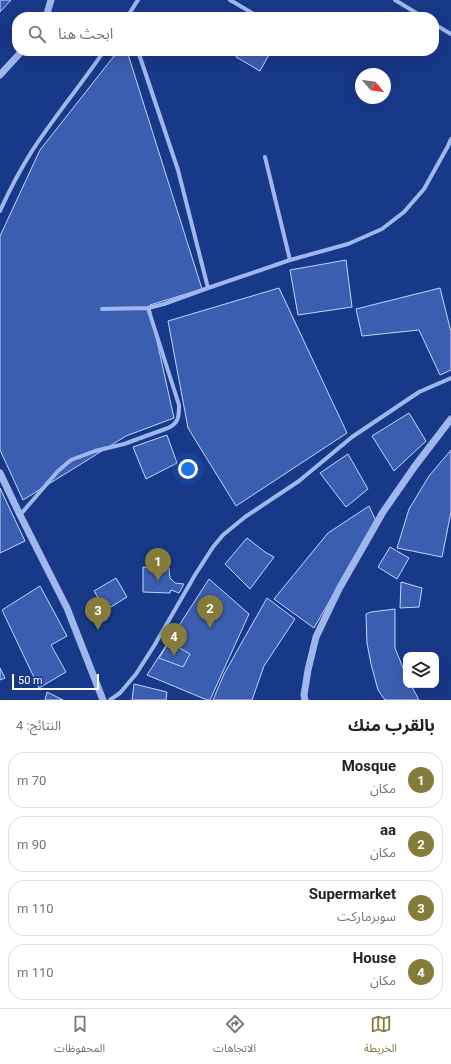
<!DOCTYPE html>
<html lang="ar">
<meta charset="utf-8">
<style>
:root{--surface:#fff;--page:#f6f6f6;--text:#222;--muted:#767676;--line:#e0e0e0;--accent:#857c3c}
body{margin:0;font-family:Roboto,"Noto Sans Arabic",sans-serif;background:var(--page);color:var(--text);direction:rtl}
.controls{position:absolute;right:12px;bottom:12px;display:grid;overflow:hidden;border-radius:8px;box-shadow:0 4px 16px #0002}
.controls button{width:36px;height:36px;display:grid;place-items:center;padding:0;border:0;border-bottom:1px solid var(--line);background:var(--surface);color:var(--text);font:20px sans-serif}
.compass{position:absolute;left:355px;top:68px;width:36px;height:36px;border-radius:50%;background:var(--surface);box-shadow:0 4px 16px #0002;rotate:119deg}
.scale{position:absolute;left:12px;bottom:10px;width:87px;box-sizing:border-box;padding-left:4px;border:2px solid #fff;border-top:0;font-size:11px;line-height:14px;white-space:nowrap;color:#fff;-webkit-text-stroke:3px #183888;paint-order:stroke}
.you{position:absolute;left:188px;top:469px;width:14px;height:14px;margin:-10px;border:3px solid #fff;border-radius:50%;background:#1a73e8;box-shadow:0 0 0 6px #1a73e833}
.badge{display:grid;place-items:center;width:26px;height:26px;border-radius:50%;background:var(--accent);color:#fff;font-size:13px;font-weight:700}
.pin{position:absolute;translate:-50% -33px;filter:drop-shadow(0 1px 2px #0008)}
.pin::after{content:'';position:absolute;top:21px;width:14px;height:12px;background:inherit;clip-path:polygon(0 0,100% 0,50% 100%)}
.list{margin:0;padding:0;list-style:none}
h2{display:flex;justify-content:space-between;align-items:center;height:52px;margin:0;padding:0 16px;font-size:17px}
h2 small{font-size:13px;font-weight:400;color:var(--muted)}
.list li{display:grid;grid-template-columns:26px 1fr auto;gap:12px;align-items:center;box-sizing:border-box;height:56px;margin:0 8px 8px;padding:0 8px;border:1px solid var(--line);border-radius:16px}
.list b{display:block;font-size:15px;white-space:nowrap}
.list p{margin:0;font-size:13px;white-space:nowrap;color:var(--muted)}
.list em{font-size:13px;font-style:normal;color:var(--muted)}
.icon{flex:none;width:22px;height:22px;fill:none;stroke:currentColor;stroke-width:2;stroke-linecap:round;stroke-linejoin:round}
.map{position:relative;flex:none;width:451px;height:700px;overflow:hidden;direction:ltr}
.search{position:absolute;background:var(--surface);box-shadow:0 4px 16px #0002;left:12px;right:12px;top:12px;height:44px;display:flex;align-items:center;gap:10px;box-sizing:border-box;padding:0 14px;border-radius:16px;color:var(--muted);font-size:15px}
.sheet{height:308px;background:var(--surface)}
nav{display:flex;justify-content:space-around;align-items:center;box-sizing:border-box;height:56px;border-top:1px solid var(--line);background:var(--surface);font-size:11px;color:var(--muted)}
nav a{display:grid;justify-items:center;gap:2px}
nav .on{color:var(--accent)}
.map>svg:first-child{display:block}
</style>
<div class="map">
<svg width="451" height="700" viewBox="0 0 451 700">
<rect width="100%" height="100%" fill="#183888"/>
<path fill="#3c5eb0" stroke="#c5d5fa" d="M 0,0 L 11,0 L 0,12 Z
M 118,51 L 127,51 L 202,289 L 150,305 L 151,314 L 174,418 L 126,436 L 23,500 L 0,450 L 0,236 L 40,150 Z
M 239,51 L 271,51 L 260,71 L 236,57 Z
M 346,260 L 352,307 L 298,315 L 290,270 Z
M 279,288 L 347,433 L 236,506 L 188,428 L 168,321 Z
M 440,288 L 451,332 L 451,370 L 440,375 L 419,330 L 362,336 L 356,309 Z
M 409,413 L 426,441 L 394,471 L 372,436 Z
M 167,435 L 177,463 L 146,479 L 133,447 Z
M 451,450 L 451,512 L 442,557 L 397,548 L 409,509 L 429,476 Z
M 348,454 L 368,489 L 346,507 L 320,473 Z
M 0,488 L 25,541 L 0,553 Z
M 369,506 L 376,521 L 314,628 L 274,599 L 328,533 Z
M 247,538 L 265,552 L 274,557 L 250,589 L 225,564 Z
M 390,547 L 409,558 L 397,579 L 378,567 Z
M 155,564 L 164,564 L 164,568 L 169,568 L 170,578 L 175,583 L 184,584 L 179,593 L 171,590 L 170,593 L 143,592 L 143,567 L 155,568 Z
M 116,578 L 127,597 L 106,610 L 94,591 Z
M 209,579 L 249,614 L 210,700 L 207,700 L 147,675 Z
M 401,582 L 422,588 L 419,607 L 400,608 Z
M 40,586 L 67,636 L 51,645 L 66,672 L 39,688 L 2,610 Z
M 267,598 L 295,619 L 264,666 L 252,700 L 213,700 L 224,674 Z
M 395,609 L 395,648 L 406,675 L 406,685 L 411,685 L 419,700 L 385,700 L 378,690 L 371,664 L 367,643 L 366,614 L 371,612 Z
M 169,642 L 190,654 L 183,667 L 159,658 Z
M 0,668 L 5,678 L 0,680 Z
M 134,684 L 167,692 L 166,700 L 132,700 Z
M 47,692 L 63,700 L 45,700 Z"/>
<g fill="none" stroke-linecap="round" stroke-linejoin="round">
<path stroke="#a0b7ee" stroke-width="4" d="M 230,0 L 259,17
M 395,0 L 423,17
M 127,17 L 138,0
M 434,24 L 451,34
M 138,51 L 178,170 L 208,288
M 265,157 L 290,260
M 0,211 C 9,191 20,170 32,151 C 54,117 81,85 104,51
M 102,309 L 148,308 L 164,304 L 208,288 L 290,260 L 348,244 L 382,229 L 404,212 L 424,189 L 448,146 L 451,139
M 20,515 L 58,471 L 71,460 L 95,451 L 124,444 L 168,428 C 179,423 179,416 179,405 L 148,308
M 110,700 L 120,693 L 136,674 L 154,646 L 195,575 L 213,547 L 223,535 L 245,517 L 299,481 L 352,437 L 419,392 L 451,378"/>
<path stroke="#a0b7ee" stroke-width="7" d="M 46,17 L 51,0
M 0,75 L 22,51
M 0,473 L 20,515 L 67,608 L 103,700
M 305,700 L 304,695 L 308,670 L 316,637 L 339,589 L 383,512 L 415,466 L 451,419"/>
</g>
</svg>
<div class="controls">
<button><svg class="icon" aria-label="layers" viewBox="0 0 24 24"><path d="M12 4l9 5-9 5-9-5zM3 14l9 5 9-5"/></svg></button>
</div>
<svg class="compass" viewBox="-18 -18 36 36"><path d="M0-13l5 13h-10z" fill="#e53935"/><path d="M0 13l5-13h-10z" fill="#767676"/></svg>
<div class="scale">50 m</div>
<div class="you"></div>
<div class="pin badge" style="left:158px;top:581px">1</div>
<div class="pin badge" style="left:210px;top:628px">2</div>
<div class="pin badge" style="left:98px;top:630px">3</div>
<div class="pin badge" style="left:174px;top:656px">4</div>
<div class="search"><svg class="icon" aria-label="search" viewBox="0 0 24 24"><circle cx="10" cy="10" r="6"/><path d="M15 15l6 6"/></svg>ابحث هنا</div>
</div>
<section class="sheet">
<h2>بالقرب منك<small>النتائج: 4</small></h2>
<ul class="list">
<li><span class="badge">1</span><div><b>Mosque</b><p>مكان</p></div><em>70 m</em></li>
<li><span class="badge">2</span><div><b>aa</b><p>مكان</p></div><em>90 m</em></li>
<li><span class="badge">3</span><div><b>Supermarket</b><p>سوبرماركت</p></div><em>110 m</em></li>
<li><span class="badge">4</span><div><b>House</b><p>مكان</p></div><em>110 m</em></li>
</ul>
</section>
<nav>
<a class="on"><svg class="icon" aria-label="map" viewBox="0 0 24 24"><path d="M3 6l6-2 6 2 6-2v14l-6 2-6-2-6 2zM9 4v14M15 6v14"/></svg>الخريطة</a>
<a><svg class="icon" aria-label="directions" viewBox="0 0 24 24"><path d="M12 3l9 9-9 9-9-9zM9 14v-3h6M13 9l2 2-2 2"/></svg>الاتجاهات</a>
<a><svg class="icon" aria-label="saved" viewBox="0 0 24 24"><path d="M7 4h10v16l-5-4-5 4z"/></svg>المحفوظات</a>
</nav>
